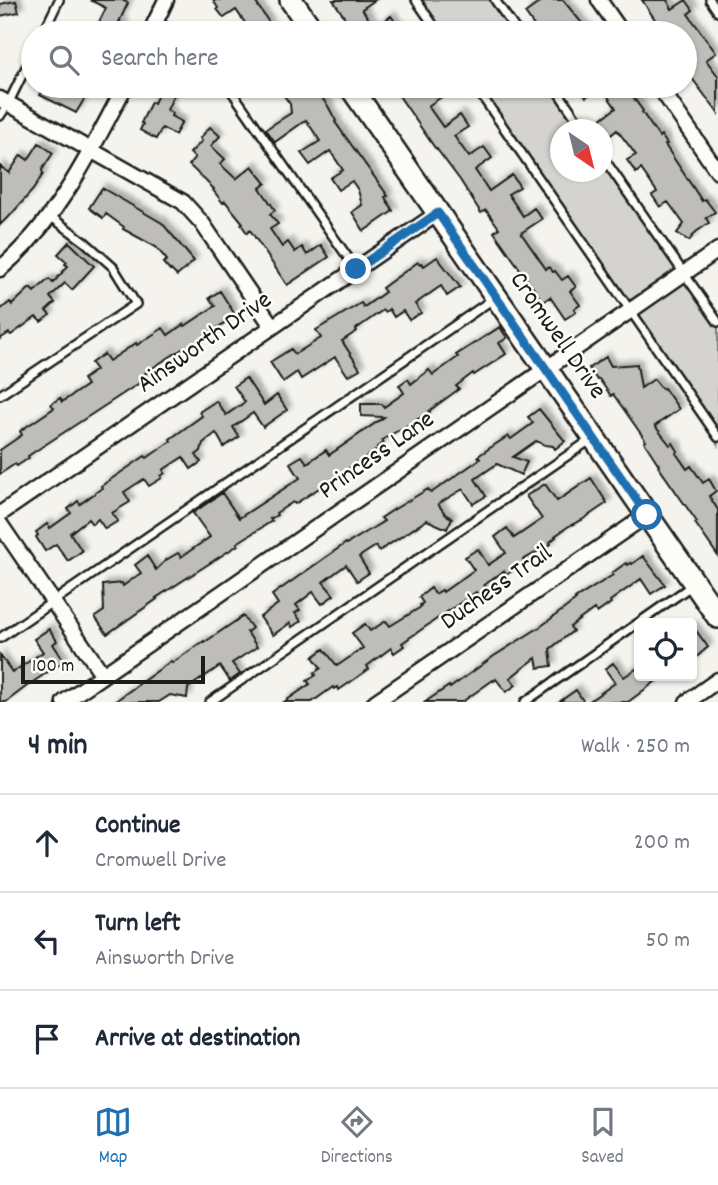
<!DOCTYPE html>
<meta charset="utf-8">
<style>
:root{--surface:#fff;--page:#f2f2f3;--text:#1f2937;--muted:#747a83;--line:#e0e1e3;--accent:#1f6fb2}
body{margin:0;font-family:Dekko,sans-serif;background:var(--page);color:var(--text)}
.controls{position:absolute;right:21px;bottom:21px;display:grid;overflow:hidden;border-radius:7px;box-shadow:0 2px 5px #0004}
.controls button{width:63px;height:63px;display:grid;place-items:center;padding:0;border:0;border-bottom:2px solid var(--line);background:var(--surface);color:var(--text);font:35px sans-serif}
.compass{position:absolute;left:550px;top:119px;width:63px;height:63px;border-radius:50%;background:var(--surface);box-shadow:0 2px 5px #0004;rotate:145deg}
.scale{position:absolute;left:21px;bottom:18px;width:184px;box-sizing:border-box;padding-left:7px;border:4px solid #1c1c1c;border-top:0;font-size:19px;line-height:24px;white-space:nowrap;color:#1c1c1c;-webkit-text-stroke:5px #fdfcf7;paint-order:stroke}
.stop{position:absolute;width:21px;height:21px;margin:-16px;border:5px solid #1f6fb2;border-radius:50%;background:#fff}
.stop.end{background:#1f6fb2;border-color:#fff;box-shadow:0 2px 7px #0008}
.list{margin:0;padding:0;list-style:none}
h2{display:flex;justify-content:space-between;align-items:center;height:91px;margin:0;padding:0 28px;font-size:30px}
h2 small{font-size:23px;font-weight:400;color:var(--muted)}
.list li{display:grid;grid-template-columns:46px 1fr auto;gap:21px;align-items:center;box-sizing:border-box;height:98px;padding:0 28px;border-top:2px solid var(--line)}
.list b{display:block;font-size:26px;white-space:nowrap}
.list p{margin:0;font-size:23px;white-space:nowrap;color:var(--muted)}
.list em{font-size:23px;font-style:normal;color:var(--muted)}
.icon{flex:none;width:38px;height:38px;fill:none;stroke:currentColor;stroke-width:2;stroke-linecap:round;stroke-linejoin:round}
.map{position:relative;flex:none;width:718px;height:702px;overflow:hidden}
.search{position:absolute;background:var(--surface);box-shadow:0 2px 5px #0004;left:21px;right:21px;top:21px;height:77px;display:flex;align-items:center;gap:18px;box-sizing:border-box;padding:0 24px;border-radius:38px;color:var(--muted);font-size:26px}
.sheet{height:385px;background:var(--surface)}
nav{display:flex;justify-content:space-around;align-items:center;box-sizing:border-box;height:98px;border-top:2px solid var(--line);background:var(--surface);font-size:19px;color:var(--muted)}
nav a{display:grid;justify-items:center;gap:4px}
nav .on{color:var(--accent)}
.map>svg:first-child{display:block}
</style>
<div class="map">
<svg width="718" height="702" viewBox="0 0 718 702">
<defs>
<filter id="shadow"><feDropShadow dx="4.5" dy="-4.5" stdDeviation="2" flood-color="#0004"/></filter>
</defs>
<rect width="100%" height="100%" fill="#f4f3ee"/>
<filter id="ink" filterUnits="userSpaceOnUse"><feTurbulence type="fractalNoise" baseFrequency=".0143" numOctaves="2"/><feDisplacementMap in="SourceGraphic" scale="14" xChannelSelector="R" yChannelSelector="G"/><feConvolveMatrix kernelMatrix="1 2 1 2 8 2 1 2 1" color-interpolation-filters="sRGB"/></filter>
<g filter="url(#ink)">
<path fill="#d4d3cf" stroke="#787876" stroke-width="2" d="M 411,0 L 494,0 L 517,33 L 434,33 Z
M 470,86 L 554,86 L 584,129 L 560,130 L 560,172 L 602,172 L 603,157 L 718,324 L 718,445 Z"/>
<path fill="#bebdba" stroke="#1c1c1c" stroke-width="2" filter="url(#shadow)" d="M 90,0 L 122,0 L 128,3 L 119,22 L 124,24 L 120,33 L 112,33 L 97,26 L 106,8 Z
M 213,0 L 254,0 L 270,24 L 267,25 L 273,33 L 252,33 L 236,10 L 224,18 L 217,9 L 218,8 Z
M 333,0 L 375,0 L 362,9 L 375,28 L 391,16 L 400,29 L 394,33 L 355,33 Z
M 543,0 L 563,0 L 590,33 L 539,33 L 525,13 Z
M 642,0 L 667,0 L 672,9 L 686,0 L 693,10 L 688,14 L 716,53 L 706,60 L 718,76 L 718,113 L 685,69 L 685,33 L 664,33 Z
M 16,1 L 19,12 L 0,16 L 0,4 Z
M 46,86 L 52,86 L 63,92 L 66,86 L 92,86 L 76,113 L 40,95 Z
M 162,86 L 178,86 L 167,110 L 172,113 L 171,116 L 182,122 L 175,135 L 162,128 L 156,139 L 140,130 L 143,124 L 141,123 L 151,102 L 154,103 Z
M 277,86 L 313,86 L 328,106 L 336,121 L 335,122 L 388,196 L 385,197 L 393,211 L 364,231 L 352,212 L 362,205 L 358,190 L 352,181 L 338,190 L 330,178 L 343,170 L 330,151 L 310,165 L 301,153 L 320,141 L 306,120 L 275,142 L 266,129 L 291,113 L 290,104 Z
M 401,86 L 418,86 L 423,93 L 433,86 L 440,86 L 446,94 L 428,106 L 443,127 L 460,115 L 468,127 L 454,136 L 469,157 L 484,147 L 492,158 L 475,170 L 489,191 L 512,175 L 520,187 L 508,194 L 523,216 L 534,208 L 542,219 L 521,233 L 546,269 L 549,267 L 553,272 L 555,271 L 562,280 L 568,276 L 576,287 L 570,291 L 580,305 L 574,309 L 576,312 L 565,319 L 550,297 L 543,302 L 494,232 L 499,228 L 486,210 L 481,213 L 460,180 L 436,148 L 435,148 L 395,90 Z
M 578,86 L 625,86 L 643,111 L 642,112 L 659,137 L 661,135 L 667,144 L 665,145 L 702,201 L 705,199 L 715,212 L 706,218 L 709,223 L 696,232 L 689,241 L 677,233 L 684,224 L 668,202 L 660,207 L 652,195 L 657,192 L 641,169 L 636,173 L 627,160 L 636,155 L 617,130 L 607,138 L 598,124 L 602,121 L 601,119 L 616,108 L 601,87 L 586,97 Z
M 210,127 L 220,136 L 211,146 L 225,159 L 220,164 L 236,179 L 252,166 L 266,183 L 260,188 L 275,210 L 270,214 L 278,224 L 270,229 L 282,247 L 288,242 L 295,252 L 302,247 L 307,255 L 321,245 L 329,257 L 287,285 L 250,230 L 247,233 L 241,224 L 243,223 L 225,201 L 223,203 L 213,190 L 214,189 L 189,165 L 195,158 L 190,153 L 202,141 L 200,138 Z
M 39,143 L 53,153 L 42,170 L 43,174 L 33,190 L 8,218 L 7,218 L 0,225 L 0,166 L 9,173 L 21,155 L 28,160 Z
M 102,188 L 162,223 L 194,261 L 177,276 L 171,270 L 170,271 L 163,263 L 167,260 L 156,247 L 123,229 L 124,227 L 106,214 L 103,218 L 89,208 Z
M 69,242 L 94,266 L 72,290 L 65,283 L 50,297 L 55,303 L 46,311 L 50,315 L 41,322 L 36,317 L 11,335 L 9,333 L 0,339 L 0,310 L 10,302 L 12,305 L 30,288 L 34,292 L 49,279 L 53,283 L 68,266 L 65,264 L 67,262 L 58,254 Z
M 437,257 L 460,287 L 447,296 L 441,286 L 415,304 L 421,313 L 409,320 L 403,311 L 394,317 L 389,309 L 385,312 L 383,310 L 356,329 L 357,331 L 342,341 L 360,369 L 348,376 L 335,357 L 301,379 L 297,372 L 283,382 L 270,362 L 291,349 L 295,354 L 321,338 L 316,330 L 361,303 L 364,307 L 385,292 L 382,288 L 418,262 L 419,264 L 421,263 L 424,266 Z
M 220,291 L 234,313 L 226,318 L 227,321 L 186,350 L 184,348 L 160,363 L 144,374 L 146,376 L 143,378 L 144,380 L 28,456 L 29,458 L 17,466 L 15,464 L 0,474 L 0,450 L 22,435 L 20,431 L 54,408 L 51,404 L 60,398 L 62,402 L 87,385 L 83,379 L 96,370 L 91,363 L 104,354 L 109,361 L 136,343 L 137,345 L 163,328 L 168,335 L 184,324 L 185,326 L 215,306 L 209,298 Z
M 500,327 L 507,338 L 499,343 L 506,354 L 474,375 L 473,373 L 456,386 L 459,389 L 429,411 L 430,412 L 382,440 L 384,443 L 377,447 L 378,449 L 295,504 L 293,502 L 276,513 L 277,515 L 270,519 L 272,521 L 237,543 L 238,545 L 156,598 L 157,599 L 107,634 L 95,617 L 104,611 L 103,585 L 122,583 L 123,586 L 141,573 L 135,565 L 147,556 L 156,570 L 166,560 L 178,553 L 181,557 L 210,537 L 193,513 L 222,493 L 239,518 L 300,478 L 290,463 L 302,456 L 307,463 L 326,450 L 329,455 L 384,417 L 361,416 L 361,404 L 382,404 L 384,407 L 404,393 L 399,385 L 408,379 L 411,384 L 429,370 L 433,375 L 458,357 L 456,355 Z
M 606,357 L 611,366 L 637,364 L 641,388 L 654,379 L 662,389 L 664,388 L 679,409 L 655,426 L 670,445 L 673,443 L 678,451 L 676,453 L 687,469 L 691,466 L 703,483 L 709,479 L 716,491 L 709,496 L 718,510 L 718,556 L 695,523 L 697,522 L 658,466 L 659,465 L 644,442 L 646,441 L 613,394 L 611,396 L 599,379 L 597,380 L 589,368 Z
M 246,378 L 264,405 L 277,395 L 287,410 L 263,427 L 253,413 L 233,427 L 239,437 L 224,447 L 216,433 L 203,443 L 201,451 L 196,455 L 201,462 L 191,469 L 183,457 L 163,470 L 165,473 L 161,476 L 162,478 L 149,486 L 144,479 L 124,492 L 130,502 L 112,513 L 118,521 L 105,529 L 98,519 L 92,524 L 88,519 L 70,533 L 82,551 L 68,561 L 56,544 L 45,551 L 36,537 L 38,535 L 36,532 L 47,524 L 50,528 L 71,513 L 68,509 L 78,501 L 80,504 L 102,488 L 101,486 L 145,456 L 147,458 L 171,441 L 170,439 L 202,416 L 199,412 L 216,401 L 226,415 L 245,402 L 234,386 Z
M 539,409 L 565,441 L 555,449 L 553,446 L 545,445 L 536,441 L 513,457 L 527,462 L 521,475 L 497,464 L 475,479 L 486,496 L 473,504 L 463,489 L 438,504 L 446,515 L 452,518 L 447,529 L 427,520 L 379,551 L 376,546 L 359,557 L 369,573 L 357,581 L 346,565 L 323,582 L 334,595 L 322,604 L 313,592 L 296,605 L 300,610 L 295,613 L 301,621 L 292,627 L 290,623 L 273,635 L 260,617 L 278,604 L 272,595 L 346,543 L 347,544 L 384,521 L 381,518 L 393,510 L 428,489 L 431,493 L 480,459 L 478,456 L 508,436 L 511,439 L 533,423 L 528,417 Z
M 591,478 L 607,503 L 582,520 L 569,526 L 555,536 L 556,537 L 550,542 L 551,544 L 523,560 L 525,562 L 506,575 L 504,571 L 484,585 L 487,588 L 477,595 L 476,592 L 457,605 L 402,643 L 404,646 L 394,653 L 391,648 L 367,666 L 369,669 L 339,690 L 338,687 L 334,689 L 333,687 L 312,702 L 284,702 L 310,684 L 307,681 L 316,675 L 314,673 L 321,668 L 313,657 L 324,649 L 337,666 L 363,648 L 352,633 L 365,624 L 370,631 L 386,621 L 390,626 L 421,607 L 420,605 L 423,603 L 419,597 L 431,588 L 435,594 L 442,590 L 443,592 L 474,570 L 465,557 L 478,549 L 488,565 L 506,553 L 495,537 L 507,528 L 514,538 L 542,519 L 526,496 L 545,484 L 557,501 Z
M 643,556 L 665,585 L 651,594 L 641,579 L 610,601 L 611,603 L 597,613 L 594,609 L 575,623 L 570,627 L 573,631 L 550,649 L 552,666 L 538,668 L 536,658 L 510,678 L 516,685 L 506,692 L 496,679 L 494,681 L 493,680 L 462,702 L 425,702 L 449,686 L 450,688 L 494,656 L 540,627 L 576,600 L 575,599 L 613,575 L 612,573 L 626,563 L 628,565 L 631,563 L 632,564 Z
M 243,616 L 252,628 L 247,632 L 257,647 L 232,663 L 240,674 L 230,681 L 220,666 L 188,688 L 187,698 L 170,695 L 159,702 L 114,702 L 171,661 L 172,663 L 204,641 L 205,642 Z
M 692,625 L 708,647 L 692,661 Z
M 49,629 L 57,641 L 53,644 L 64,661 L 27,686 L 6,702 L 0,702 L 0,655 L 12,672 L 16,670 L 43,652 L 34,639 Z
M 613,663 L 624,677 L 639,667 L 639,676 L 663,676 L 628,702 L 588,702 L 615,683 L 605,669 Z
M 576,690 L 584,702 L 559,702 Z"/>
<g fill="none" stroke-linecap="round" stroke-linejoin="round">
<defs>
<path id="lane" d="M 416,0 L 439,33
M 495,0 L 518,33
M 710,0 L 718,12
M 155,22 L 180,33
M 43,33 L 59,0
M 228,86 L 356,269
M 475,86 L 718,437
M 554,86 L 584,130
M 0,116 L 8,104 L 33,53
M 602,156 L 718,322
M 0,395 L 136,304 L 113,267 L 85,242 L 50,216
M 0,638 L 493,299
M 210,702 L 593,438
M 525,702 L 694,584"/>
<path id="street" d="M 599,0 L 622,33
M 150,33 L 166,0
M 659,86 L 718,172
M 0,99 L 183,202 L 202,223 L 272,326
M 0,269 C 58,220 91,151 125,86
M 0,514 L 438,213
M 0,524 L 103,675
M 64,702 L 718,250
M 375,702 L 647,515
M 687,702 L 718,680"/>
<path id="secondary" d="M 291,0 L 314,33
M 350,86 L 718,617"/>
</defs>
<use href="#lane" stroke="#1c1c1c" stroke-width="12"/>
<use href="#street" stroke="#1c1c1c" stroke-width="19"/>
<use href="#secondary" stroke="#1c1c1c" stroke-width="26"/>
<use href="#lane" stroke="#fdfcf7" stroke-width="7"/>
<use href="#street" stroke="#fdfcf7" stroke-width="14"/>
<use href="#secondary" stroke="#fdfcf7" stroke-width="21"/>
</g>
</g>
<g fill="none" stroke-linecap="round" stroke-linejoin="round" filter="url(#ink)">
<path stroke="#1f6fb2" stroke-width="9" d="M 356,269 L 438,213 L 647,515"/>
</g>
<g text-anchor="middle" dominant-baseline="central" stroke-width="5" stroke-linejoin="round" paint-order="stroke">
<g font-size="26" fill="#1c1c1c" stroke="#fdfcf7">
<text transform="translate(557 336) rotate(55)">Cromwell Drive</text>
<text transform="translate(205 343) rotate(-35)">Ainsworth Drive</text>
<text transform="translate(377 456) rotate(-35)">Princess Lane</text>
<text transform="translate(497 588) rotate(-35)">Duchess Trail</text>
</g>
</g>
</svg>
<div class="controls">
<button><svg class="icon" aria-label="locate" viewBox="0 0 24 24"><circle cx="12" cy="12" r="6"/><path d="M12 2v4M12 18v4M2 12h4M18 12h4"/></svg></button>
</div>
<svg class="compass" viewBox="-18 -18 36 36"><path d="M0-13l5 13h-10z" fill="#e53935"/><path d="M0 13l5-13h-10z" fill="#747a83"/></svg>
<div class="scale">100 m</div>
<div class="stop" style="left:647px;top:515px"></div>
<div class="stop end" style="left:356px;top:269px"></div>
<div class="search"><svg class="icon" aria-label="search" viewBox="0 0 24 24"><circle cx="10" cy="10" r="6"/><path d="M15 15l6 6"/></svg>Search here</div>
</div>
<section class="sheet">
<h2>4 min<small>Walk · 250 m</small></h2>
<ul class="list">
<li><svg class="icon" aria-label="ahead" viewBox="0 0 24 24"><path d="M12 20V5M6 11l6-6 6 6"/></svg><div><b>Continue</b><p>Cromwell Drive</p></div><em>200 m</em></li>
<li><svg class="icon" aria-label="left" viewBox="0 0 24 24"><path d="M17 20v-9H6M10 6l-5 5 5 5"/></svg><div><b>Turn left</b><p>Ainsworth Drive</p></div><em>50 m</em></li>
<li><svg class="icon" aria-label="arrive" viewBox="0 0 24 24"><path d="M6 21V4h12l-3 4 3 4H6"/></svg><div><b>Arrive at destination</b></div></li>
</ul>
</section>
<nav>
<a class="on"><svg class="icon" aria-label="map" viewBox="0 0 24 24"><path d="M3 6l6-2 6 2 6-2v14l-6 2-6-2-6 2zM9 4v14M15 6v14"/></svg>Map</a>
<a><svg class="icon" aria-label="directions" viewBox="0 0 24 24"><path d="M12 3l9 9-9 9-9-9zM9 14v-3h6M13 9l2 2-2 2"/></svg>Directions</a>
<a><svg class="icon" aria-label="saved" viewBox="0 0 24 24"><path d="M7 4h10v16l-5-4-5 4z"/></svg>Saved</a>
</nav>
